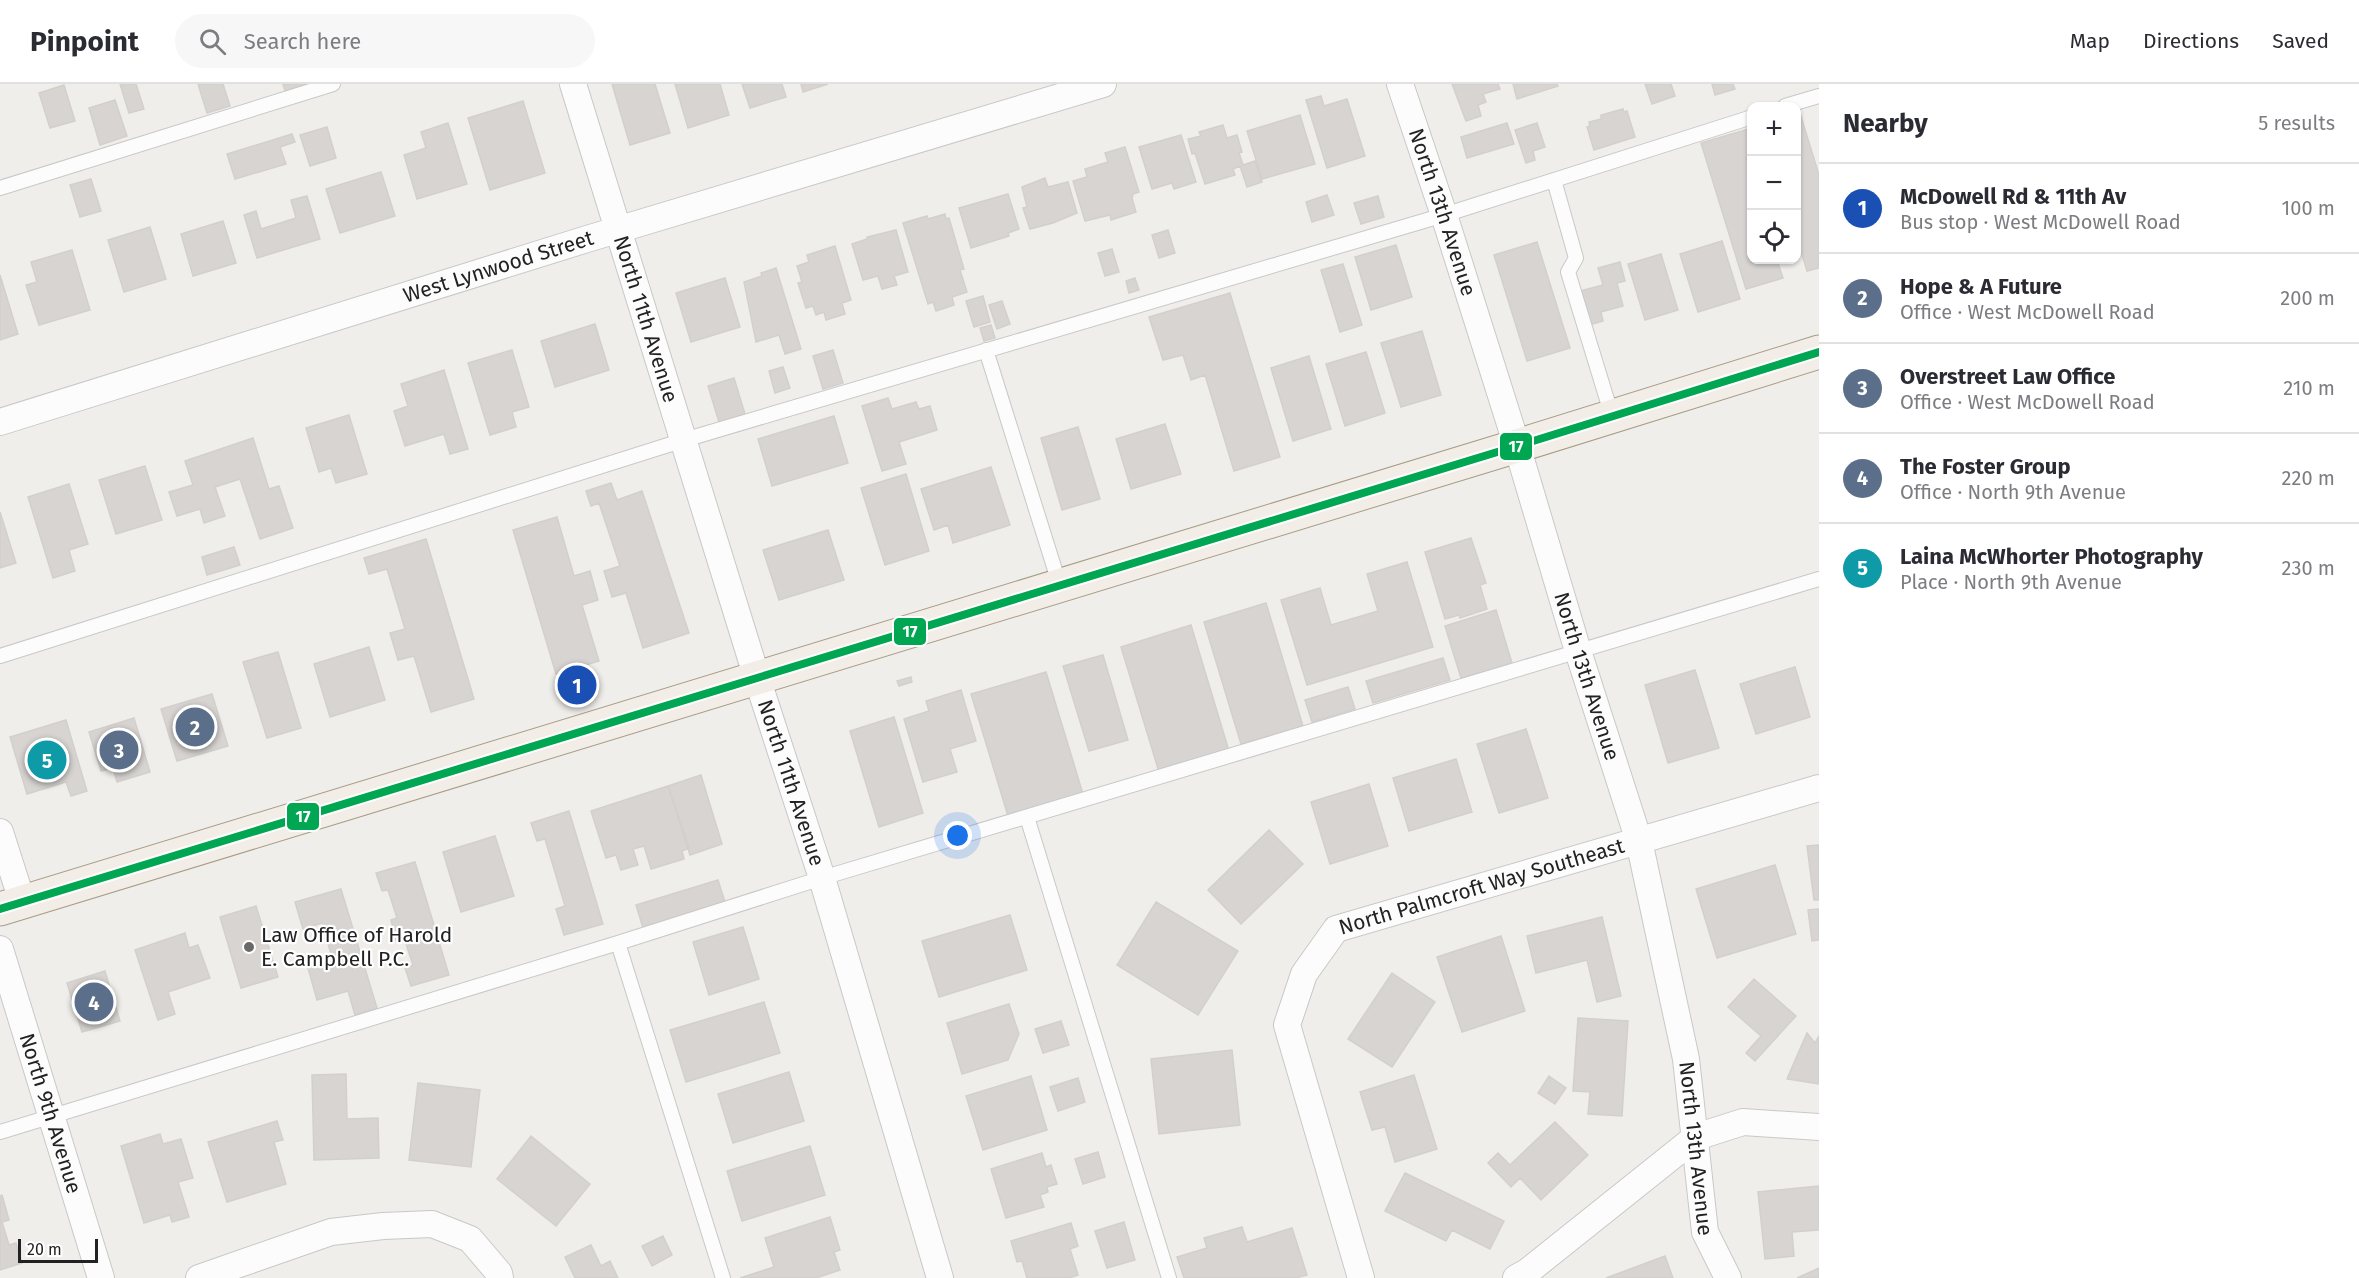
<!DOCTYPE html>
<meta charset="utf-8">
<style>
:root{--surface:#fff;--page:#f7f7f7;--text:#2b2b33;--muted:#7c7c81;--line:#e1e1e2;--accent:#0f766e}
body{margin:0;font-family:"Fira Sans",sans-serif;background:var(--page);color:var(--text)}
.controls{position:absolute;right:18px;top:18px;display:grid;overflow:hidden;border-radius:12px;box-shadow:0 2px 4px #0004}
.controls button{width:54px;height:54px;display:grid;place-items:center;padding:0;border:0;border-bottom:2px solid var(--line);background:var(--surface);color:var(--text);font:30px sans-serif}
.scale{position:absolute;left:18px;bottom:15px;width:80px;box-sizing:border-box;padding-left:6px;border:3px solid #222;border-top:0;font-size:16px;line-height:21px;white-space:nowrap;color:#222;-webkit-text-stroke:4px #fff;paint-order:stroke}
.you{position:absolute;left:958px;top:752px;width:21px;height:21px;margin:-15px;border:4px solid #fff;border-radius:50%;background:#1a73e8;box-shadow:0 0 0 9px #1a73e833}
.badge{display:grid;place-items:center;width:39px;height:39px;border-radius:50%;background:var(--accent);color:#fff;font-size:20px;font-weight:700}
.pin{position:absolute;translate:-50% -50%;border:3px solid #fff;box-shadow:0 2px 6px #0006}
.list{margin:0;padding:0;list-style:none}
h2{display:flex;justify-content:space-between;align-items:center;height:78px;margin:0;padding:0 24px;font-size:26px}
h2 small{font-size:20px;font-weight:400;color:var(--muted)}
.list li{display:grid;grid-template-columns:39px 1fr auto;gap:18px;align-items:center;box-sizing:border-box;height:90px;padding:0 24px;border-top:2px solid var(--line)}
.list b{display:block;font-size:22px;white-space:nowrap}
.list p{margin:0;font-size:20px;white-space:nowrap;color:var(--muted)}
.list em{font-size:20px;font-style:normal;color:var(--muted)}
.icon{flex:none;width:33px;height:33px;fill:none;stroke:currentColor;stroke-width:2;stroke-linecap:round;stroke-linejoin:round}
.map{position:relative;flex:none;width:1819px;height:1194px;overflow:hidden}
header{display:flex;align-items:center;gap:36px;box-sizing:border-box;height:84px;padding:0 30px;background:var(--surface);border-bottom:2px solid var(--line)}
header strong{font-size:28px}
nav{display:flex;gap:33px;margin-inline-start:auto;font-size:21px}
.search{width:420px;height:54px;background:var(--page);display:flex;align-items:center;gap:15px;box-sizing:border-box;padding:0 21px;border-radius:33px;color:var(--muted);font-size:22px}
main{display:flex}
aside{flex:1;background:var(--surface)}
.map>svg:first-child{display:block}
</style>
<header>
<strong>Pinpoint</strong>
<div class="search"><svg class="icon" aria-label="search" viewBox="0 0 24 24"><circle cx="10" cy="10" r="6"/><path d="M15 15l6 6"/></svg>Search here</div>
<nav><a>Map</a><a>Directions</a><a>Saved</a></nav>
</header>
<main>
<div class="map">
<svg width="1819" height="1194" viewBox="0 0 1819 1194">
<rect width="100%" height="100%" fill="#f0eeeb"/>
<path fill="#d7d4d2" stroke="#d3d0cc" stroke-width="1.5" d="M 120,0 L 136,0 L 144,25 L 129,29 Z
M 198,0 L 223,0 L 230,22 L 207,29 Z
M 283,0 L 308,0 L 285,7 Z
M 612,0 L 655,0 L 670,49 L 630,61 Z
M 675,0 L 720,0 L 729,31 L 688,44 Z
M 742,0 L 782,0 L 786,13 L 750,24 Z
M 801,0 L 828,0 L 803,8 Z
M 1452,0 L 1498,0 L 1500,5 L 1483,10 L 1486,18 L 1478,21 L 1481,32 L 1466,37 Z
M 1513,0 L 1557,0 L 1558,2 L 1517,15 Z
M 1645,0 L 1671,0 L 1675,12 L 1652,20 Z
M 1712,0 L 1733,0 L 1735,5 L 1715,11 Z
M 64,1 L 75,37 L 50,44 L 39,9 Z
M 1321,12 L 1324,22 L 1347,15 L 1365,72 L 1327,84 L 1306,16 Z
M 115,16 L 127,52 L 100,61 L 89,24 Z
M 523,17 L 545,89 L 490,106 L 468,34 Z
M 1623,25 L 1624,28 L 1627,27 L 1635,53 L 1594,66 L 1587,43 L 1590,42 L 1589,38 L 1601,35 L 1601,31 Z
M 1800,29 L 1819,91 L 1819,184 L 1807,187 L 1796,151 L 1796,30 Z
M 1300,31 L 1315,80 L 1262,95 L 1247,47 Z
M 448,39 L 467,100 L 417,115 L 404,71 L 426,64 L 421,48 Z
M 1507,39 L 1514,60 L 1467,74 L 1461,53 Z
M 1537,39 L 1545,63 L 1533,67 L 1535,76 L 1526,79 L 1515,46 Z
M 1223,41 L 1227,54 L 1237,51 L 1242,68 L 1239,69 L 1243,81 L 1255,77 L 1262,98 L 1247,103 L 1240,82 L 1233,85 L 1235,91 L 1205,100 L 1195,69 L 1192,70 L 1188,55 L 1201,52 L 1199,48 Z
M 327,43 L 336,74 L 310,82 L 300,51 Z
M 1752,44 L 1752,72 L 1746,74 L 1752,92 L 1752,176 L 1777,176 L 1783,194 L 1746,205 L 1701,59 Z
M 292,50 L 295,58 L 280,63 L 286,80 L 235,95 L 227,70 Z
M 1181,51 L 1196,98 L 1174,105 L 1172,99 L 1152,105 L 1139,63 Z
M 1125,63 L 1139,108 L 1133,110 L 1132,114 L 1136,128 L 1111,136 L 1110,131 L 1085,137 L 1073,97 L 1087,93 L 1085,85 L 1108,78 L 1105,69 Z
M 381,88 L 395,132 L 340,149 L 326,105 Z
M 1045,94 L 1048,103 L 1068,98 L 1077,129 L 1053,139 L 1030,145 L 1023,124 L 1027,123 L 1022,103 Z
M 91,95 L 101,127 L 80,133 L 70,101 Z
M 1008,110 L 1019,145 L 1008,149 L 1009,152 L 971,164 L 959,124 Z
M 1327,111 L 1334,131 L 1312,138 L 1306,118 Z
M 307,112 L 320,155 L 257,174 L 244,131 L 256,127 L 261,145 L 296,134 L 291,116 Z
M 1378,112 L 1384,133 L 1361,140 L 1354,119 Z
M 945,130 L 946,135 L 949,134 L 964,185 L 960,186 L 967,208 L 952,213 L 954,221 L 936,227 L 933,218 L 928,220 L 903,139 L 927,132 L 928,135 Z
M 223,137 L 236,179 L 193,192 L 181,150 Z
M 150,143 L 166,195 L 124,208 L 108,156 Z
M 896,146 L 908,188 L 894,192 L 897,201 L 882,205 L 878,192 L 863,196 L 852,160 L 867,155 L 867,153 Z
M 1168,146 L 1175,169 L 1159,174 L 1152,151 Z
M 1722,157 L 1740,215 L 1698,228 L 1680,170 Z
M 1537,158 L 1570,264 L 1527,277 L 1494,171 Z
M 1396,161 L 1412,213 L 1371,226 L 1355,173 Z
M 835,162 L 851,216 L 842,219 L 845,230 L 826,236 L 824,228 L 816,231 L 813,222 L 806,224 L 798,199 L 802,198 L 797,182 L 809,178 L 807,171 Z
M 1112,165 L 1119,188 L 1105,192 L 1098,169 Z
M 72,166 L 90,226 L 39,241 L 26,201 L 37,198 L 31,178 Z
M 1661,170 L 1678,226 L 1645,236 L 1628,180 Z
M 1620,178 L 1625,197 L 1617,199 L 1623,222 L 1601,228 L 1603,237 L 1589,241 L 1580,207 L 1603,201 L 1598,184 Z
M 1343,180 L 1362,241 L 1340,248 L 1321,186 Z
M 776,184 L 801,265 L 785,270 L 779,251 L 756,258 L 744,198 L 762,192 L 761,189 Z
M 0,191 L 18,250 L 0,256 Z
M 725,194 L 740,243 L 691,258 L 676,209 Z
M 1135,194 L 1139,206 L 1129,209 L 1126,197 Z
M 1230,209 L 1280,373 L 1234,387 L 1205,291 L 1191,296 L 1183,271 L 1163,276 L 1149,233 Z
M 983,212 L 990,238 L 974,243 L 966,217 Z
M 1002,217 L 1010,240 L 997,245 L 989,221 Z
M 595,240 L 609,286 L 555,303 L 541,257 Z
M 991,241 L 995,254 L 984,257 L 980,244 Z
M 1422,247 L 1441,311 L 1401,323 L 1381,259 Z
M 512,266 L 529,323 L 512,328 L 516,343 L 490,351 L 468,279 Z
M 833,266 L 843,299 L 823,305 L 813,272 Z
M 1366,268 L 1385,329 L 1345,342 L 1326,280 Z
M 1309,272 L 1331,345 L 1293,357 L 1271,284 Z
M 783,283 L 790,304 L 775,309 L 769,287 Z
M 444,286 L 468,365 L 450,370 L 444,350 L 405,362 L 394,327 L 408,322 L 401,300 Z
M 734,294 L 745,330 L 719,338 L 708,302 Z
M 888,314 L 892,325 L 916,318 L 919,325 L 930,322 L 937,346 L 899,358 L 906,380 L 882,387 L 862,322 Z
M 349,331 L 367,390 L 336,399 L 331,384 L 319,388 L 306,344 Z
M 834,332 L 848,379 L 772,402 L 758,355 Z
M 1165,340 L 1181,390 L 1131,405 L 1116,355 Z
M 1078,343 L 1100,415 L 1062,426 L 1041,354 Z
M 253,354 L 269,405 L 279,402 L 293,444 L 260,455 L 240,395 L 215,403 L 225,432 L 204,439 L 200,425 L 177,432 L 169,408 L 193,401 L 185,377 Z
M 145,382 L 162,436 L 116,450 L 99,396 Z
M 991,383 L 1010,441 L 953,459 L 948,441 L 934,446 L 921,405 Z
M 906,390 L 929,467 L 885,481 L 861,404 Z
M 611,399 L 617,416 L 642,407 L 689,549 L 643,564 L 626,509 L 612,513 L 604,487 L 620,482 L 599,419 L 591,422 L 586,407 Z
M 69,400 L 88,460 L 69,466 L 75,487 L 53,494 L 28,413 Z
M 0,428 L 16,479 L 0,484 Z
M 557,433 L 574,492 L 590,487 L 598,516 L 582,521 L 599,577 L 556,590 L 513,446 Z
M 828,446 L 844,496 L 779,516 L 763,466 Z
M 1471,454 L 1486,499 L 1480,501 L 1487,525 L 1460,534 L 1459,531 L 1445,535 L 1425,468 Z
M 426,455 L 474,615 L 431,628 L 414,572 L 398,576 L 390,549 L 405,545 L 387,485 L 369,490 L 364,474 Z
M 234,463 L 240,481 L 207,491 L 202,473 Z
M 1407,478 L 1433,563 L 1307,601 L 1281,516 L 1320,504 L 1331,541 L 1378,527 L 1367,490 Z
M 1266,519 L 1303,642 L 1241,660 L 1204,538 Z
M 1496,526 L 1512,579 L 1461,594 L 1445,542 Z
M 1191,541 L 1229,667 L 1159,688 L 1121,563 Z
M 369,563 L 385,616 L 330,633 L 314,580 Z
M 278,568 L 301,644 L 267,654 L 243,578 Z
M 1103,571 L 1128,656 L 1089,667 L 1063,582 Z
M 1443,574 L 1450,596 L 1373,619 L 1366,597 Z
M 1795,583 L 1810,633 L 1756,650 L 1740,600 Z
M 1695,586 L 1719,664 L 1668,679 L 1645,601 Z
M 1046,588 L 1083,710 L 1008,732 L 971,610 Z
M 911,593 L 912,598 L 899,602 L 897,597 Z
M 588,596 L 589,600 L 576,604 L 574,599 Z
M 1348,603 L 1355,625 L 1312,638 L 1305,616 Z
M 961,606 L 976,657 L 950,665 L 957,688 L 923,698 L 904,635 L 929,627 L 926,617 Z
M 212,610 L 228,662 L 177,677 L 161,625 Z
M 894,633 L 923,729 L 879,743 L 850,647 Z
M 134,634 L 150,688 L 117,698 L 113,684 L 101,687 L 89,648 Z
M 66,636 L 87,707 L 71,712 L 66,698 L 27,710 L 10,653 Z
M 1526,645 L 1548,714 L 1499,729 L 1477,660 Z
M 1456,675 L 1472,728 L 1409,747 L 1393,694 Z
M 701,691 L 722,760 L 690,771 L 668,702 Z
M 1369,700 L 1388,762 L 1330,780 L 1311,718 Z
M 668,702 L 689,764 L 682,767 L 684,775 L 651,785 L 644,762 L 633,765 L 638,781 L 621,786 L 616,771 L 606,774 L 591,727 Z
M 569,727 L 603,840 L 564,851 L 556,825 L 565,822 L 545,755 L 537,757 L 531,739 Z
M 1269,746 L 1303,780 L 1241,840 L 1208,806 Z
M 495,752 L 514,812 L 461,828 L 443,768 Z
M 1819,761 L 1819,816 L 1814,816 L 1807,762 Z
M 415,778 L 449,891 L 411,902 L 405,884 L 413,881 L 404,854 L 396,856 L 391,836 L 397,834 L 388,806 L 382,807 L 376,789 Z
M 1775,781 L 1796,850 L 1717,874 L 1696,805 Z
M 718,796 L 725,818 L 643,844 L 636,821 Z
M 341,805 L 377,924 L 355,931 L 348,907 L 317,916 L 308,884 L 333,877 L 322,839 L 303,845 L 295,818 Z
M 1156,818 L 1238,867 L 1198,931 L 1117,881 Z
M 256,822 L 278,893 L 241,904 L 220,833 Z
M 1819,825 L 1819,856 L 1812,857 L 1808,826 Z
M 1010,831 L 1027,886 L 939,913 L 922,857 Z
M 1602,833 L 1621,912 L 1597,918 L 1587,876 L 1536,889 L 1527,852 Z
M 743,843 L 759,895 L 709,911 L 693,858 Z
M 185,849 L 189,864 L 198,861 L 210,894 L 168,908 L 175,930 L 158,936 L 135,866 Z
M 1501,852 L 1525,927 L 1462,948 L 1437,873 Z
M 105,887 L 120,937 L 82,948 L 67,899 Z
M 1392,889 L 1435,918 L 1392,983 L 1348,955 Z
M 1754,895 L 1796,932 L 1755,977 L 1746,969 L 1761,952 L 1728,923 Z
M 764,918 L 780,969 L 686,998 L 670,946 Z
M 1009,920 L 1019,950 L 1008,976 L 962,990 L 947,939 Z
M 1578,934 L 1628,937 L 1622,1032 L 1588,1030 L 1590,1008 L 1573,1007 Z
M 1061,937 L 1069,961 L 1043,969 L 1035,945 Z
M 1807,949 L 1815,959 L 1819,952 L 1819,1000 L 1787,995 Z
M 1232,966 L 1240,1041 L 1159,1050 L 1151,975 Z
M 789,988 L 804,1037 L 733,1059 L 718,1010 Z
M 346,990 L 347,1035 L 378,1034 L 379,1074 L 314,1076 L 312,991 Z
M 1414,991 L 1437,1065 L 1395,1078 L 1385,1043 L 1372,1046 L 1360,1008 Z
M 1031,992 L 1047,1046 L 983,1066 L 966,1012 Z
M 1549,992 L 1566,1004 L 1555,1020 L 1538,1009 Z
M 1078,994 L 1085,1018 L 1058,1027 L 1050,1003 Z
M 418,999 L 480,1006 L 471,1083 L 409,1076 Z
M 277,1037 L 283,1056 L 274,1058 L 286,1100 L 227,1118 L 208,1058 Z
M 1555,1038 L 1588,1071 L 1541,1116 L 1520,1094 L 1511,1103 L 1488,1079 L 1498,1069 L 1510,1081 Z
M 160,1050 L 163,1060 L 181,1055 L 193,1094 L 178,1098 L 189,1133 L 172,1138 L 170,1131 L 144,1139 L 121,1062 Z
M 531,1052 L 590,1100 L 556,1142 L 497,1095 Z
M 810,1062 L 825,1111 L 742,1137 L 727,1087 Z
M 1098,1068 L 1105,1093 L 1083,1100 L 1075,1075 Z
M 1042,1069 L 1046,1083 L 1051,1081 L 1057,1100 L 1047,1103 L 1048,1108 L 1040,1111 L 1044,1123 L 1006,1134 L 991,1085 Z
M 1405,1089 L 1504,1137 L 1490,1165 L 1452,1146 L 1446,1157 L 1385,1127 Z
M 1819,1102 L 1819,1146 L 1792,1148 L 1794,1172 L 1765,1175 L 1758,1108 Z
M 2,1111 L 9,1136 L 2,1138 L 9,1161 L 16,1159 L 22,1179 L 0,1186 L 0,1112 Z
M 830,1133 L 840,1166 L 834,1168 L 840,1186 L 816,1194 L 740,1194 L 774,1183 L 765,1154 Z
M 1124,1138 L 1135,1176 L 1107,1184 L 1095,1147 Z
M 1071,1139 L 1078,1162 L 1070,1165 L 1078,1191 L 1069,1194 L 1027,1194 L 1022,1177 L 1017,1178 L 1011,1157 Z
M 1242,1143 L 1247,1158 L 1292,1144 L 1307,1191 L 1296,1194 L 1184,1194 L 1177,1173 L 1207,1164 L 1204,1154 Z
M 663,1152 L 672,1171 L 652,1182 L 642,1162 Z
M 591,1161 L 601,1182 L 610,1177 L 618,1194 L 575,1194 L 565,1173 Z
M 1665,1172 L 1673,1194 L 1606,1194 Z
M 1819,1184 L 1819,1194 L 1797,1194 Z"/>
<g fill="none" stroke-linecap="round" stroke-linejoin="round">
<defs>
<path id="service" d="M 1785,22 L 1819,12
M 1554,96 L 1576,174 L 1568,188 L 1612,332
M 0,104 L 333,0
M 986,266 L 1060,502
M 0,572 L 684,356 L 1444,131 L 1752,33
M 1027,733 L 1169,1194
M 618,859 L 723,1194
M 0,1048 L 618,859 L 822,794 L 1819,495"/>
<g id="minor">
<path id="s1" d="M 573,0 L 757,594 L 822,794 L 940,1194"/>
<path id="s2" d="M 1400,0 L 1444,131 L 1517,362 L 1578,567 L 1639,757 L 1686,975 L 1705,1148 L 1728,1194"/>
<path id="s3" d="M 0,338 L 587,155 L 1103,0"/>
<path d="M 0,748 L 22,817"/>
<path id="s4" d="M 0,865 L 101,1194"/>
<path d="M 199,1194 L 331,1148 L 383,1142 L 432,1140 L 470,1155 L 499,1189 L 500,1194"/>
<path id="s5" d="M 1361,1194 L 1287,941 L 1304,890 L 1336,845 L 1819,704"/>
<path d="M 1516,1194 L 1527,1188 L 1696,1053 L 1743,1038 L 1819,1043"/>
</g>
<path id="primary" d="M 0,825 L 1517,362 L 1819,268"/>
</defs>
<use href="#service" stroke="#c9c8c7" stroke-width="16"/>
<use href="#minor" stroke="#c9c8c7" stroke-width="28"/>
<use href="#primary" stroke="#a79c86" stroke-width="35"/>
<use href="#service" stroke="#fdfcfc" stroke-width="14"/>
<use href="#minor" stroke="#fdfcfc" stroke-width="26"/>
<use href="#primary" stroke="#f3ede7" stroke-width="33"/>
<defs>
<path id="bus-1" d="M 0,825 L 1517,362 L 1819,268"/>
</defs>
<use href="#bus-1" stroke="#fff" stroke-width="12"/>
<use href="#bus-1" stroke="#00a651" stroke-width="8"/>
</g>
<circle fill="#6a6968" stroke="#fff" stroke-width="2" cx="249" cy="863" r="6"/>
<g text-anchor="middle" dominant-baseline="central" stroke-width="4.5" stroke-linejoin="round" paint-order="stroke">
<g font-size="21" fill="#222" stroke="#fff">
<text stroke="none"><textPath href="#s2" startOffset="135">North 13th Avenue</textPath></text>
<text stroke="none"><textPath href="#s3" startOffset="522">West Lynwood Street</textPath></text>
<text stroke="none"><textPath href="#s1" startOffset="246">North 11th Avenue</textPath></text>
<text stroke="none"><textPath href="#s2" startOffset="621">North 13th Avenue</textPath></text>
<text stroke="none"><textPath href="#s1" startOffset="732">North 11th Avenue</textPath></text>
<text stroke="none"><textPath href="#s5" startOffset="524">North Palmcroft Way Southeast</textPath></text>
<text stroke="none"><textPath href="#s4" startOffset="172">North 9th Avenue</textPath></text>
<text stroke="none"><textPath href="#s2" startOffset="1107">North 13th Avenue</textPath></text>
</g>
<g font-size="21" fill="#222" stroke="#fff" text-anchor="start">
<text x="261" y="851">Law Office of Harold<tspan x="261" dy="24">E. Campbell P.C.</tspan></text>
</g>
</g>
<g stroke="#fff" stroke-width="2">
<rect x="1499" y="348" width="34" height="29" rx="6" fill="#00a651"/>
<rect x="893" y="533" width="34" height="29" rx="6" fill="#00a651"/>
<rect x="286" y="718" width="34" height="29" rx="6" fill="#00a651"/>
</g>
<g font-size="16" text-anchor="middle" font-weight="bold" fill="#fff">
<text x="1516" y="368">17</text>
<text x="910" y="553">17</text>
<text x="303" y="738">17</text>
</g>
</svg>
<div class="controls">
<button>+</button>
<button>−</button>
<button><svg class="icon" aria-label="locate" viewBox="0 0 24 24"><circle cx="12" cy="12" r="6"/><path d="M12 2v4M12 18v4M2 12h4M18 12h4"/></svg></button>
</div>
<div class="scale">20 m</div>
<div class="you"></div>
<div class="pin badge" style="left:577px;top:601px;background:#1a4fb4">1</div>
<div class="pin badge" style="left:195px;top:643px;background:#5c6f8a">2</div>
<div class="pin badge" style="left:119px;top:666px;background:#5c6f8a">3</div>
<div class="pin badge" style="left:94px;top:918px;background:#5c6f8a">4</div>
<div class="pin badge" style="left:47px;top:676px;background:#0f9aa8">5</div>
</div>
<aside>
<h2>Nearby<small>5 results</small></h2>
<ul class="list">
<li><span class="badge" style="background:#1a4fb4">1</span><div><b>McDowell Rd &amp; 11th Av</b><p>Bus stop · West McDowell Road</p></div><em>100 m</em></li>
<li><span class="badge" style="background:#5c6f8a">2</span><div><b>Hope &amp; A Future</b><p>Office · West McDowell Road</p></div><em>200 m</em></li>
<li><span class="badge" style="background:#5c6f8a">3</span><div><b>Overstreet Law Office</b><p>Office · West McDowell Road</p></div><em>210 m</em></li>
<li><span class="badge" style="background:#5c6f8a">4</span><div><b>The Foster Group</b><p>Office · North 9th Avenue</p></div><em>220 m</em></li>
<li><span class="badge" style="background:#0f9aa8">5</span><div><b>Laina McWhorter Photography</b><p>Place · North 9th Avenue</p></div><em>230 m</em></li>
</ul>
</aside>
</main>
